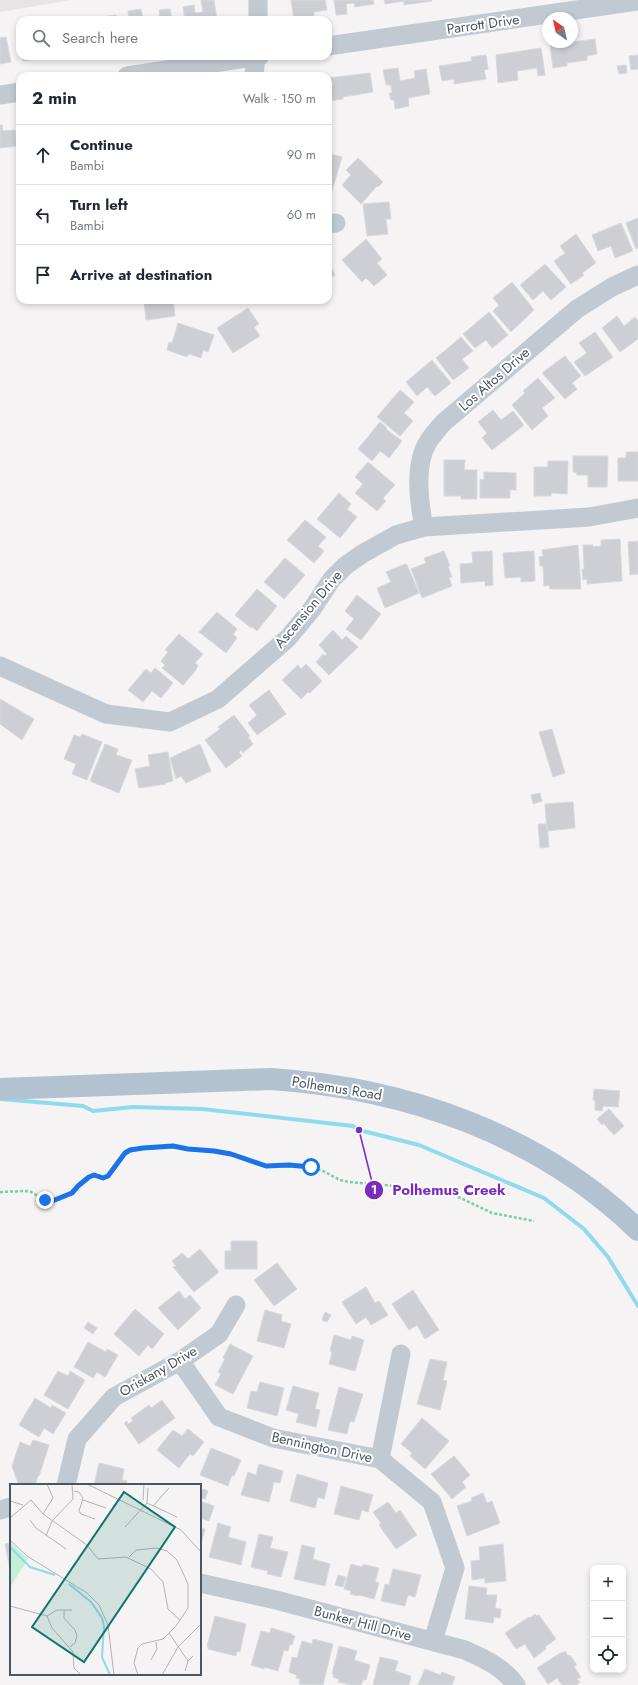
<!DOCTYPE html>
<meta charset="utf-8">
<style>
:root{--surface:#fff;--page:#f2f2f3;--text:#1f2937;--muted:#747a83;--line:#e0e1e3}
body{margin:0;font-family:Jost,sans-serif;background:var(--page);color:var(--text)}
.controls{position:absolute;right:12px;bottom:12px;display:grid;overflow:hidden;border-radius:8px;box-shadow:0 2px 6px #0003}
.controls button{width:36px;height:36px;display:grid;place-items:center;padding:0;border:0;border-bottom:1px solid var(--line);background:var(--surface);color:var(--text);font:20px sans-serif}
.compass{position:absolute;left:542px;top:12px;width:36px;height:36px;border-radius:50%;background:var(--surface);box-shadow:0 2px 6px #0003;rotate:326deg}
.stop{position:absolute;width:12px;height:12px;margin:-9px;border:3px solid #1a73e8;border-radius:50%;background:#fff}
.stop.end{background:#1a73e8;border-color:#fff;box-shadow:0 1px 4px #0008}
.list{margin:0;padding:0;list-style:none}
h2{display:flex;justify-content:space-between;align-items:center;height:52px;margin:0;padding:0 16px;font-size:17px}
h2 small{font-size:13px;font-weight:400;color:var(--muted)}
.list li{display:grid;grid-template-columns:26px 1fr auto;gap:12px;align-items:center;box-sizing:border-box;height:60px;padding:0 16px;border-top:1px solid var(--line)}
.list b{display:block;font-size:15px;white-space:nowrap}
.list p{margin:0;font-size:13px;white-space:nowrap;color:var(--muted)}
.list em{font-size:13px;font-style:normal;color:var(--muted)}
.icon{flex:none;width:22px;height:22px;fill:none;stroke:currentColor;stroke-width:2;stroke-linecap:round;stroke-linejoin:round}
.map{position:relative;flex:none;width:638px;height:1685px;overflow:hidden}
.search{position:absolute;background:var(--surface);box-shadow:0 2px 6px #0003;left:16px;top:16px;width:316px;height:44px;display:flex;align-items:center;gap:10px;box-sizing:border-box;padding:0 14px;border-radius:12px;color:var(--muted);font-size:15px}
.panel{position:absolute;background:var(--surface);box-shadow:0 2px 6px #0003;left:16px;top:72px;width:316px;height:232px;border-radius:12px}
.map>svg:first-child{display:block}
</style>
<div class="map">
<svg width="638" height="1685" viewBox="0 0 638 1685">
<rect width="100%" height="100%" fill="#f5f3f3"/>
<path fill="#e6e4e5" d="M 0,0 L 70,0 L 0,12 Z"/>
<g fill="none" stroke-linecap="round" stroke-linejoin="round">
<path stroke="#90daee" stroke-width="4" d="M 0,1099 L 83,1106 L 93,1111 L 133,1107 L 202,1109 L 353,1126 L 359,1130 L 419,1145 L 544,1198 L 584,1229 L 608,1257 L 638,1306"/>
</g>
<path fill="#cdcfd5" stroke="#d7d9de" d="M 201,0 L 214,0 L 217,20 L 185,20 L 183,7 L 194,5 L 195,13 L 203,12 Z
M 291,0 L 325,0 L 327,10 L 314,12 L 314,17 L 294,20 Z
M 334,0 L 373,0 L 374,4 L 355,7 L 354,3 L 346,4 L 347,14 L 336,15 Z
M 384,0 L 431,0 L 432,1 L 404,5 L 404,1 L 385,4 Z
M 141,9 L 143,19 L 160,17 L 159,10 L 170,9 L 172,20 L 129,20 L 128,11 Z
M 116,15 L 117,20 L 80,20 Z
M 0,37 L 1,38 L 6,37 L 11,62 L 0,64 Z
M 595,39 L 597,54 L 587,56 L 587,60 L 567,63 L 567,66 L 553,68 L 550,45 Z
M 541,48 L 545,75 L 538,76 L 537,68 L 517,71 L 518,80 L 498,83 L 496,55 Z
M 486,55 L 488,69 L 484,70 L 486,79 L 454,84 L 454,79 L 442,81 L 439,66 L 472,61 L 471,57 Z
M 638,55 L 638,69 L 631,70 L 629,56 Z
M 23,56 L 48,56 L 48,57 L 23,61 Z
M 626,65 L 627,73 L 619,74 L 617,66 Z
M 398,68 L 400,81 L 415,78 L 414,71 L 426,69 L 430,94 L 408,98 L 409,106 L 395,109 L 394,100 L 391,100 L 389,93 L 392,93 L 391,85 L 386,85 L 383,70 Z
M 370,73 L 373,92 L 343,97 L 343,99 L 329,101 L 328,78 Z
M 0,125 L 2,125 L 3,131 L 15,130 L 17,146 L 0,148 Z
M 328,153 L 342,157 L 332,191 L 328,190 Z
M 358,158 L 383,182 L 378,187 L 377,186 L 361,204 L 342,185 L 351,175 L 346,170 Z
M 389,202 L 391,219 L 386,219 L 388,234 L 367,236 L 363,204 Z
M 638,218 L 638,248 L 636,249 L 626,223 Z
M 621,223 L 633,251 L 615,258 L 611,246 L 598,251 L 592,235 Z
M 576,234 L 596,263 L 582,273 L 584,275 L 571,284 L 554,261 L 565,253 L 560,246 Z
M 366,239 L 382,259 L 377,263 L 387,275 L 374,286 L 366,278 L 362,282 L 342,260 Z
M 328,261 L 335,275 L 328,278 Z
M 545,264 L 566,287 L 551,300 L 543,291 L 533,300 L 520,285 Z
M 512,282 L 534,310 L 511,332 L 493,311 L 499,305 L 493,298 Z
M 144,300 L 173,300 L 175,316 L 146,320 Z
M 248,308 L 259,324 L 254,327 L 260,336 L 233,353 L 217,328 Z
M 489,312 L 508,335 L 492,348 L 486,340 L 475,348 L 463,334 Z
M 617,316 L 624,326 L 635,317 L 638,321 L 638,339 L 620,352 L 602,328 Z
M 178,323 L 214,335 L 208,352 L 203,350 L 201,358 L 189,354 L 187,357 L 167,350 L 169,342 L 172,343 Z
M 595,332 L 613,357 L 585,376 L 574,362 L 587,353 L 579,343 Z
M 461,337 L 473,351 L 462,359 L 469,368 L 453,380 L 436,358 Z
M 565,356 L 581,376 L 572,383 L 577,389 L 565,399 L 542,373 Z
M 432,360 L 451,383 L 435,396 L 427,387 L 417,396 L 406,382 Z
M 538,378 L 555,398 L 542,408 L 548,416 L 532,430 L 512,405 L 525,393 L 523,391 Z
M 400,390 L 414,402 L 404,413 L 413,421 L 400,436 L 377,417 Z
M 493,410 L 501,420 L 513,411 L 523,424 L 523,426 L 492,450 L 482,438 L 487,433 L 478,422 Z
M 380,422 L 387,428 L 386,429 L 402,441 L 389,458 L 380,451 L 372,461 L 358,449 Z
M 626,452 L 638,452 L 638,481 L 618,481 L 618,458 L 626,458 Z
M 573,456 L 608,456 L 607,487 L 588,487 L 588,475 L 577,475 L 576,472 L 573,472 Z
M 444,460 L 465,460 L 464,470 L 477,470 L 477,499 L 461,499 L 461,496 L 444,496 Z
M 548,461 L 568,461 L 567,494 L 551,493 L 551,496 L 534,496 L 534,467 L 548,467 Z
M 368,462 L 395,485 L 383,498 L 386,501 L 377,511 L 355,493 L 363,484 L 355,477 Z
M 484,472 L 516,473 L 516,490 L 510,490 L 510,498 L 480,498 L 480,479 L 484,480 Z
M 339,493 L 351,504 L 347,509 L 357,517 L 340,538 L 317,519 Z
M 305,520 L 326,537 L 318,546 L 324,551 L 314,563 L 287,540 Z
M 620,539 L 622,581 L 587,584 L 587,579 L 583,580 L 582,569 L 584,569 L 584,565 L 583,545 L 593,545 L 593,547 L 601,546 L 601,540 Z
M 638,541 L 638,574 L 630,575 L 628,542 Z
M 578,545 L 581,589 L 550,589 L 549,585 L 544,586 L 543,566 L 540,566 L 539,557 L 543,556 L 542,550 Z
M 444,551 L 450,566 L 448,566 L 452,577 L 449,578 L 452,586 L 422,598 L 411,569 L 426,563 L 424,558 Z
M 492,551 L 493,585 L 485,586 L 485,581 L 461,583 L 460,564 L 473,563 L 472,552 Z
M 534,551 L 535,581 L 521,582 L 521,577 L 505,578 L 503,553 Z
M 285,558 L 305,575 L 284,599 L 264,582 Z
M 405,564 L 407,565 L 419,593 L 385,608 L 377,588 L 391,582 L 386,572 Z
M 257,589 L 277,606 L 257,631 L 252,627 L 251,628 L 235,615 Z
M 357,595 L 381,614 L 361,640 L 346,629 L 354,619 L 345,611 Z
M 217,612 L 237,629 L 233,634 L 237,638 L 226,653 L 199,632 Z
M 333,630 L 342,640 L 346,636 L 358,647 L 329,675 L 316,662 L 323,654 L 325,656 L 327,654 L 319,645 Z
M 179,634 L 203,654 L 195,663 L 198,665 L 196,670 L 183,685 L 162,668 L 165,665 L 161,661 L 168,652 L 165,650 Z
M 306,664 L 322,681 L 310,693 L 308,692 L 301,699 L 282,680 L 298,665 L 301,669 Z
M 155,668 L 173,683 L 161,698 L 152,691 L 143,702 L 128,690 L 146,669 L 151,673 Z
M 269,690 L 286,714 L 257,735 L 248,723 L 257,715 L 249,705 Z
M 0,699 L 34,719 L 22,740 L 0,724 Z
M 234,715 L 250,736 L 248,737 L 253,744 L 243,753 L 241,750 L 239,752 L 242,756 L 226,768 L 205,740 L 220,729 L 218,727 Z
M 552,729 L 565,773 L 553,777 L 539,732 Z
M 82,734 L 102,742 L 87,780 L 72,774 L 76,764 L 64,759 L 74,735 L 80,737 Z
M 105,744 L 118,749 L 116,755 L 132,760 L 119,793 L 90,781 Z
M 200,744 L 211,771 L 186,783 L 181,776 L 176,779 L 170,758 Z
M 168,752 L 173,781 L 165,783 L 166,784 L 139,788 L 135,769 L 150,766 L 148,755 Z
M 540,793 L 542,801 L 533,804 L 531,795 Z
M 573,802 L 575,828 L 547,831 L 545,804 Z
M 538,824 L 547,824 L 549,847 L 540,848 Z
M 594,1089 L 620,1091 L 618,1107 L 603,1106 L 602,1111 L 595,1110 L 595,1100 L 593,1100 Z
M 609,1109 L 624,1126 L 614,1135 L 603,1123 L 602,1125 L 597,1119 Z
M 231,1241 L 257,1241 L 257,1269 L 225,1269 L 225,1251 L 231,1251 Z
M 200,1249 L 219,1272 L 194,1292 L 173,1267 L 176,1266 L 172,1261 L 182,1253 L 188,1259 Z
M 277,1263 L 297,1289 L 274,1306 L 254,1280 Z
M 366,1287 L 375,1303 L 379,1301 L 388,1315 L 371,1325 L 366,1317 L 356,1324 L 342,1302 Z
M 413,1290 L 439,1330 L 425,1339 L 417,1325 L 409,1330 L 392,1304 Z
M 179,1291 L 185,1299 L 190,1295 L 201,1308 L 178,1330 L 158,1308 Z
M 135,1309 L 164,1334 L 152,1349 L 148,1345 L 139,1356 L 114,1334 Z
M 265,1310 L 282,1315 L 281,1321 L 291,1324 L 284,1348 L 257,1341 Z
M 325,1312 L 331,1315 L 327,1322 L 322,1320 Z
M 88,1322 L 97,1328 L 93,1334 L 84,1328 Z
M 334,1335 L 351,1340 L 352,1336 L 364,1340 L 355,1371 L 329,1364 L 332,1352 L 330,1351 Z
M 88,1342 L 106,1352 L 107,1349 L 118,1355 L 105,1377 L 97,1372 L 93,1378 L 74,1367 Z
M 230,1344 L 253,1356 L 233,1394 L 215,1385 L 221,1374 L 218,1372 L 225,1359 L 223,1358 Z
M 430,1359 L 447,1362 L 443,1380 L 447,1381 L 440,1410 L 417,1404 Z
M 58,1371 L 68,1376 L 70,1371 L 85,1380 L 68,1409 L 44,1395 Z
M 260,1382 L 284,1388 L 277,1416 L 247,1408 L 251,1391 L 257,1392 Z
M 293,1386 L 319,1393 L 315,1409 L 320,1410 L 316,1427 L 296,1422 L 299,1414 L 286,1410 Z
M 339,1387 L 363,1394 L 354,1422 L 350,1421 L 347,1434 L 328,1430 Z
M 35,1398 L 51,1408 L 52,1405 L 66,1413 L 53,1434 L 44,1428 L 39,1437 L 19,1425 Z
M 162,1400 L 175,1418 L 139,1444 L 124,1423 L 127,1421 L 128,1424 L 133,1421 L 131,1418 L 149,1405 L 151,1408 Z
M 422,1418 L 449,1441 L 425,1469 L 410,1456 L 412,1453 L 401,1444 Z
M 188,1429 L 204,1442 L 193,1456 L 190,1454 L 179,1468 L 157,1450 L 173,1430 L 182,1436 Z
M 33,1440 L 49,1445 L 39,1476 L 38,1476 L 35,1485 L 24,1485 L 18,1483 L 12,1466 L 20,1442 L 30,1446 Z
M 211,1448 L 241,1460 L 234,1476 L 232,1475 L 228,1486 L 200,1475 Z
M 454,1456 L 470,1475 L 462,1482 L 466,1487 L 452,1499 L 431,1474 Z
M 99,1463 L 124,1469 L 122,1480 L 127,1481 L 126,1485 L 94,1485 Z
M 259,1464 L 283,1471 L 280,1483 L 274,1482 L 269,1502 L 241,1495 L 248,1472 L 256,1475 Z
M 297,1474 L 328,1483 L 324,1499 L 318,1497 L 315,1508 L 290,1501 Z
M 341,1486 L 373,1495 L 368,1512 L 362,1510 L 359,1520 L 334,1514 Z
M 203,1489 L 208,1491 L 205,1499 L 200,1497 Z
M 483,1493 L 487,1503 L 492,1501 L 500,1523 L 467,1536 L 457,1506 L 472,1501 L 471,1498 Z
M 200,1501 L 214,1506 L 209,1521 L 200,1518 Z
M 388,1502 L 396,1513 L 400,1510 L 417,1535 L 396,1549 L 379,1525 L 381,1523 L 373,1512 Z
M 218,1523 L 231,1527 L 228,1537 L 246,1542 L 241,1565 L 209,1557 Z
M 200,1528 L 205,1529 L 200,1548 Z
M 259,1534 L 273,1537 L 270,1548 L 288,1552 L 281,1577 L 267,1574 L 268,1571 L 251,1567 Z
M 9,1543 L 11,1543 L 11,1575 L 5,1544 Z
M 503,1544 L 506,1581 L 485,1583 L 485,1578 L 472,1580 L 471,1561 L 480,1560 L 479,1547 Z
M 302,1545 L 315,1548 L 313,1559 L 330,1564 L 325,1586 L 294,1579 Z
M 351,1564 L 362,1567 L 363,1565 L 366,1565 L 379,1568 L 375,1582 L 379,1583 L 374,1599 L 359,1595 L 358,1596 L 350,1594 L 351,1591 L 344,1589 Z
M 393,1569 L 421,1575 L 415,1597 L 408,1595 L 405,1606 L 381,1601 L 385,1584 L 389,1585 Z
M 338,1575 L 346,1577 L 343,1587 L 335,1585 Z
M 469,1586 L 487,1588 L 486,1595 L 497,1595 L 495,1608 L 501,1609 L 500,1618 L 494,1617 L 493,1623 L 465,1619 Z
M 535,1614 L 537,1616 L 539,1615 L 556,1639 L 545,1647 L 546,1649 L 534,1658 L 525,1644 L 516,1649 L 505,1633 L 529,1617 L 530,1618 Z
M 215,1616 L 246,1624 L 240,1652 L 237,1651 L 236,1656 L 208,1649 L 208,1646 L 207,1646 Z
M 271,1628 L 292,1634 L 291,1635 L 295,1636 L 292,1645 L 290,1644 L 288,1651 L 284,1650 L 278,1671 L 264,1667 L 264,1669 L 251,1665 L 261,1631 L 270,1633 Z
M 313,1639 L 333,1644 L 323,1685 L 299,1684 L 300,1679 L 296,1678 L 297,1675 L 289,1672 L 292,1657 L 297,1658 L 302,1641 L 312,1644 Z
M 339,1646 L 357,1651 L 354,1660 L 370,1665 L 366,1680 L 363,1680 L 361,1685 L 350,1685 L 338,1682 L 339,1679 L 333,1677 L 334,1674 L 332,1674 Z
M 565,1651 L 568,1656 L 570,1655 L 577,1665 L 574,1667 L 581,1677 L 577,1679 L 580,1682 L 576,1685 L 562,1685 L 557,1678 L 548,1684 L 537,1668 L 562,1652 L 562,1653 Z
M 380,1657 L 398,1661 L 395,1671 L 411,1676 L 409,1685 L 373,1685 Z
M 425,1669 L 440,1675 L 442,1672 L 455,1677 L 452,1685 L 418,1685 Z"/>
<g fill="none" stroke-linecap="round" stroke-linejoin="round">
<path stroke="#7ad0a6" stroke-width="2.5" stroke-dasharray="3 2" stroke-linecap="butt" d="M 0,1192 L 25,1191 L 31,1192 L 45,1200 L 52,1201 L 61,1199 L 72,1193 L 78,1186 L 89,1177 L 94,1175 L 103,1178 L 108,1176 L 125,1153 L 130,1150 L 173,1146 L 188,1149 L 214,1151 L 231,1154 L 266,1166 L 304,1166 L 323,1171 L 340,1180 L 349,1182 L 395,1186 L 408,1191 L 450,1193 L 492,1213 L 534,1221"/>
<path stroke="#c1cad2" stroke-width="19" d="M 258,20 L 258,0
M 328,46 L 638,1
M 127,76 L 260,56
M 254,76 L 256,56
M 0,95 L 20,92
M 328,224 L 336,223
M 424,527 C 419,503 414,464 428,442 C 432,435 438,429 443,423 L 577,309 L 612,287 L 638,275
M 0,666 L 106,714 L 170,722 L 218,699 L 288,638 L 312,609 L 332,579 L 345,566 L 362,554 L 396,535 L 424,527 L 589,517 L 638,508
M 180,1361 L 219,1417 L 273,1438 L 380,1459 L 432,1502 L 455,1568 L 433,1641
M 380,1459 L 401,1354
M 66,1485 L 77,1439 L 114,1397 L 180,1361 L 219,1334 L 236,1305
M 0,1510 L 11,1507
M 200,1583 L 276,1600 L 465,1650 C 485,1659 503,1667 516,1685"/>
<path stroke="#b3c2d1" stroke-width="22" d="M 0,1089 L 271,1079 C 406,1088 539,1134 638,1230"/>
</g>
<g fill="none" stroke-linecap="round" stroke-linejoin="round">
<path stroke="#1a73e8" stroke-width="5" d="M 45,1200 L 52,1201 L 72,1193 L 78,1186 L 89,1177 L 94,1175 L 103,1178 L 108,1176 L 125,1153 L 130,1150 L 143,1148 L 173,1146 L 188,1149 L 214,1151 L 231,1154 L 266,1166 L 289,1165 L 311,1167"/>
</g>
<g text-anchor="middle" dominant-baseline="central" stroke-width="4" stroke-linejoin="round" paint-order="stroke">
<g font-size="14" fill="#4a5661" stroke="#fff">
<text transform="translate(483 24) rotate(-8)">Parrott Drive</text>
<text transform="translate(494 379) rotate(-41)">Los Altos Drive</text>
<text transform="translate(308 609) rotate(-50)">Ascension Drive</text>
<text transform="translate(337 1088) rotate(9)">Polhemus Road</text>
<text transform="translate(158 1371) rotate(-30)">Oriskany Drive</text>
<text transform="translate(322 1447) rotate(12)">Bennington Drive</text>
<text transform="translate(363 1623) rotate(15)">Bunker Hill Drive</text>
</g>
</g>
<g transform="translate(10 1484)">
<rect width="191" height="191" fill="#f5f3f3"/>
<path d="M 0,58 L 18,75 L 0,103 Z" fill="#c3f1d5"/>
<path fill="none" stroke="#90daee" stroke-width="2" d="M 0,63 L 20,83 L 45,91M 59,100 L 81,118 L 92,134 L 94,142 L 92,173 L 100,191"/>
<path fill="none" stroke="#b1b4b9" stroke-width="1" d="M 77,0 L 171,46 L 191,68M 64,7 L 69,8 L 73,14 L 69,27 L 71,30 L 85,35M 73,16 L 96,24M 133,16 L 134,0M 0,17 L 13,21M 137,19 L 167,33M 143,22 L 159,4M 33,30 L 43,14 L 37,0M 0,34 L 21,16 L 33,30 L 77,61 L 88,75 L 116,73 L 141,85 L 153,98 L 158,125 L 170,136M 20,36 L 26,44 L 56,65M 115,43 L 137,19 L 138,4M 36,52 L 42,37 L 63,15 L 62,0M 0,56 L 17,72 L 77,109 L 89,121 L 98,141 L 104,191M 119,73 L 126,66 L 147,64 L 157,67 L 167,76 L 178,100 L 178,124 L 166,142 L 153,155 L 132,160 L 128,164 L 124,179 L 128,191M 0,122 L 37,132 L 42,144 L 63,168 L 64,184 L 71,191M 54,127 L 54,134 L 65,146 L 67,152 L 65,159 L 60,163M 37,132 L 47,126 L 62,126M 159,149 L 178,177M 141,176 L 147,165 L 146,158M 175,187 L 178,177 L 183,172M 152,191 L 168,163 L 191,140"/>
<path fill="#0f766e" fill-opacity="0.15" stroke="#0f766e" stroke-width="2" d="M 114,8 L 165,43 L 74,178 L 22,143 Z"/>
<rect width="191" height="191" fill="none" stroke="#4a5661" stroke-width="2"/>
</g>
<path fill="none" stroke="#7b2cbf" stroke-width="1.5" d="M359 1130L374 1190"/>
<g fill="#7b2cbf" stroke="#fff" stroke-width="1.5">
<circle cx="359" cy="1130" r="4"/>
<circle cx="374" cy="1190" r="10"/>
</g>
<g font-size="12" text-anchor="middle" font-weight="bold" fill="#fff">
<text x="374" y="1194">1</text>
</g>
<g font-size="15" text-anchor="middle" font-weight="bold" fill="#7b2cbf" stroke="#fff" stroke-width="4" stroke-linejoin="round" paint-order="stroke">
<text x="449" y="1195">Polhemus Creek</text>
</g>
</svg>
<div class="controls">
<button>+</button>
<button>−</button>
<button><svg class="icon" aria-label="locate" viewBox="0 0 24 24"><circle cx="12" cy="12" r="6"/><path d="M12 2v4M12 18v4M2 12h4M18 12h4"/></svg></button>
</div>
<svg class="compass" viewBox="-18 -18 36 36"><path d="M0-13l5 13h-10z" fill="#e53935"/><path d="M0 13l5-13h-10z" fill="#747a83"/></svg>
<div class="stop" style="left:311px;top:1167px"></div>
<div class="stop end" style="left:45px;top:1200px"></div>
<div class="search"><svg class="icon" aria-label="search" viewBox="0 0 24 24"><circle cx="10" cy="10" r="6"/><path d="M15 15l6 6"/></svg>Search here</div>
<section class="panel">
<h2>2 min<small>Walk · 150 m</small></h2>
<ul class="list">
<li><svg class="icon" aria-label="ahead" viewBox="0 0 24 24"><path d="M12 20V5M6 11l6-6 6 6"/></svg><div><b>Continue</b><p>Bambi</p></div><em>90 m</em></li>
<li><svg class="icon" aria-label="left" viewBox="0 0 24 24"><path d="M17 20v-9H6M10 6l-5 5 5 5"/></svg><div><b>Turn left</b><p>Bambi</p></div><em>60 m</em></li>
<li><svg class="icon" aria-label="arrive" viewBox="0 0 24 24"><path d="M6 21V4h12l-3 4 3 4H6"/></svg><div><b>Arrive at destination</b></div></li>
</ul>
</section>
</div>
